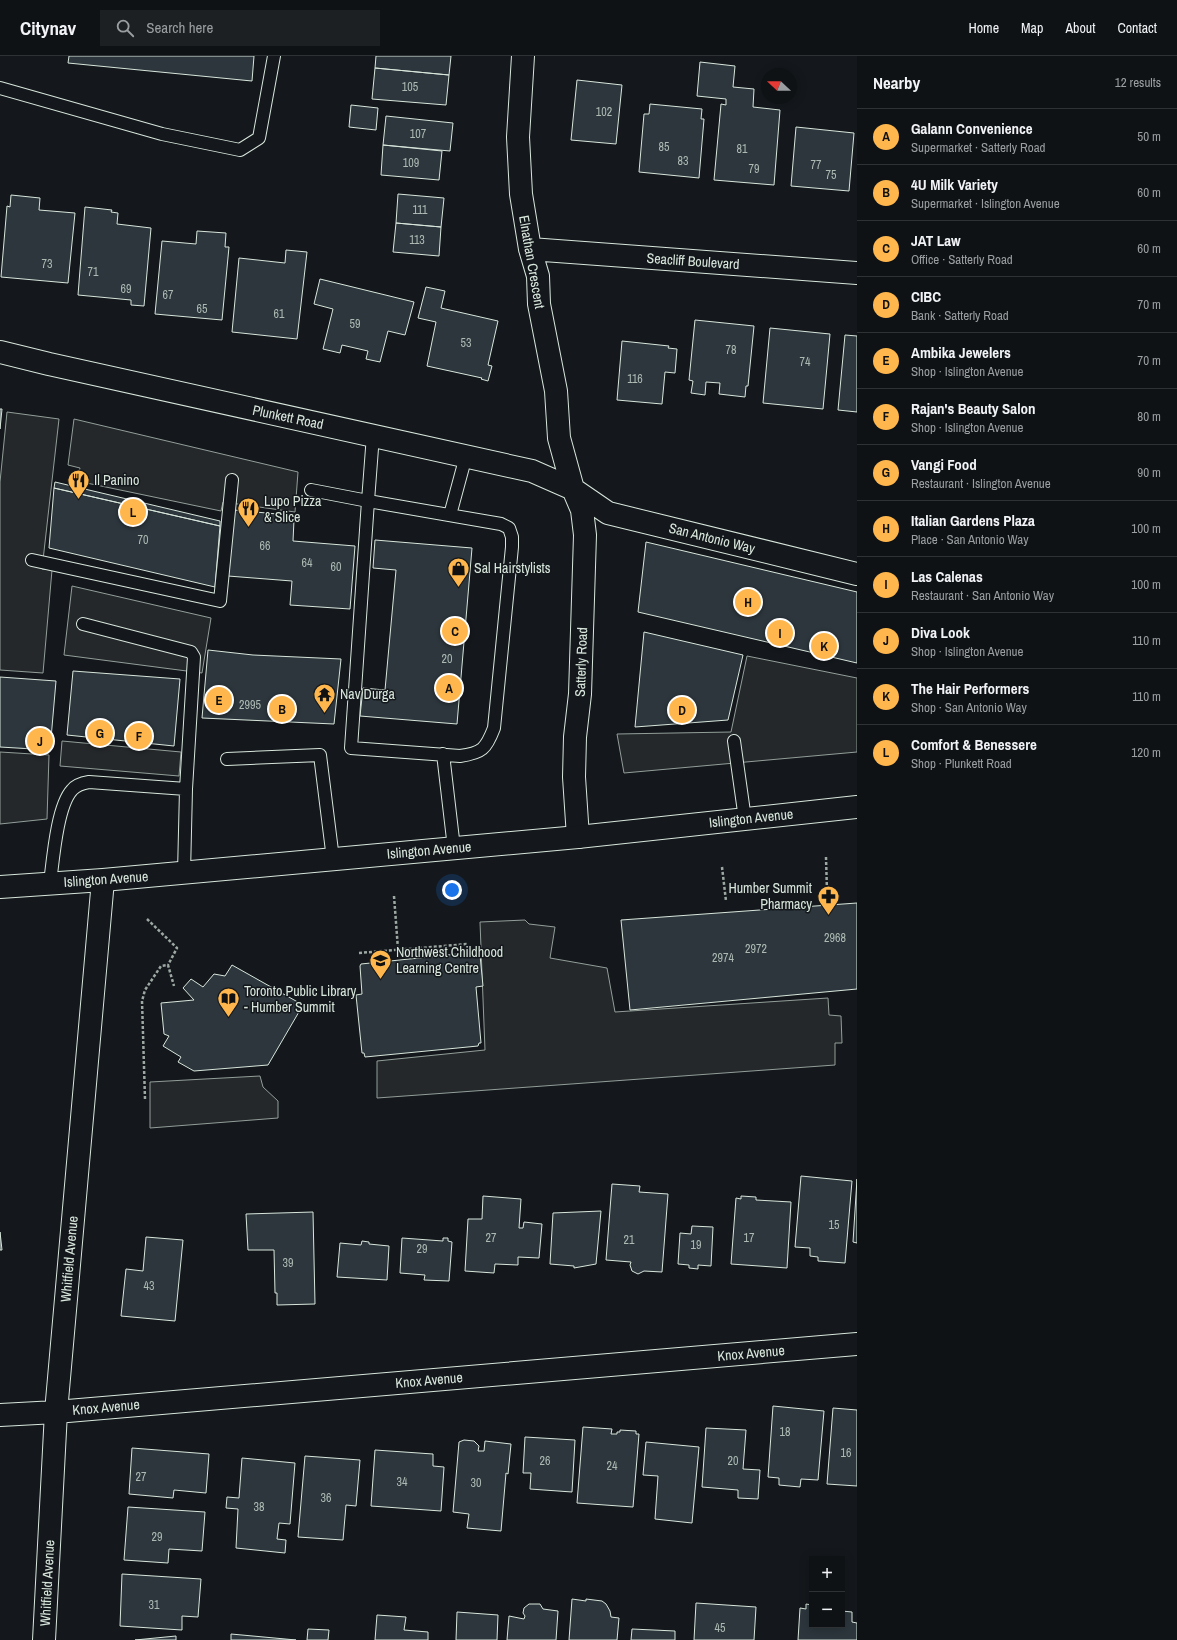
<!DOCTYPE html>
<meta charset="utf-8">
<style>
:root{--surface:#0f1215;--page:#1d2022;--text:#f1f3f6;--muted:#9b9ea0;--line:#2f3234;--accent:#ffb74d}
body{margin:0;font-family:"Archivo Narrow",sans-serif;background:var(--page);color:var(--text)}
.controls{position:absolute;right:12px;bottom:12px;display:grid;overflow:hidden;border-radius:0px;box-shadow:0 2px 10px #0003}
.controls button{width:36px;height:36px;display:grid;place-items:center;padding:0;border:0;border-bottom:1px solid var(--line);background:var(--surface);color:var(--text);font:20px sans-serif}
.compass{position:absolute;left:761px;top:12px;width:36px;height:36px;border-radius:50%;background:var(--surface);box-shadow:0 2px 10px #0003;rotate:292deg}
.you{position:absolute;left:452px;top:834px;width:14px;height:14px;margin:-10px;border:3px solid #fff;border-radius:50%;background:#1a73e8;box-shadow:0 0 0 6px #1a73e833}
.badge{display:grid;place-items:center;width:26px;height:26px;border-radius:50%;background:var(--accent);color:#111;font-size:13px;font-weight:700}
.pin{position:absolute;translate:-50% -50%;border:2px solid #fff;box-shadow:0 1px 4px #0006}
.list{margin:0;padding:0;list-style:none}
h2{display:flex;justify-content:space-between;align-items:center;height:52px;margin:0;padding:0 16px;font-size:17px}
h2 small{font-size:13px;font-weight:400;color:var(--muted)}
.list li{display:grid;grid-template-columns:26px 1fr auto;gap:12px;align-items:center;box-sizing:border-box;height:56px;padding:0 16px;border-top:1px solid var(--line)}
.list b{display:block;font-size:15px;white-space:nowrap}
.list p{margin:0;font-size:13px;white-space:nowrap;color:var(--muted)}
.list em{font-size:13px;font-style:normal;color:var(--muted)}
.icon{flex:none;width:22px;height:22px;fill:none;stroke:currentColor;stroke-width:2;stroke-linecap:round;stroke-linejoin:round}
.map{position:relative;flex:none;width:857px;height:1584px;overflow:hidden}
header{display:flex;align-items:center;gap:24px;box-sizing:border-box;height:56px;padding:0 20px;background:var(--surface);border-bottom:1px solid var(--line)}
header strong{font-size:19px}
nav{display:flex;gap:22px;margin-inline-start:auto;font-size:14px}
.search{width:280px;height:36px;background:var(--page);display:flex;align-items:center;gap:10px;box-sizing:border-box;padding:0 14px;border-radius:0px;color:var(--muted);font-size:15px}
main{display:flex}
aside{flex:1;background:var(--surface)}
.map>svg:first-child{display:block}
</style>
<header>
<strong>Citynav</strong>
<div class="search"><svg class="icon" aria-label="search" viewBox="0 0 24 24"><circle cx="10" cy="10" r="6"/><path d="M15 15l6 6"/></svg>Search here</div>
<nav><a>Home</a><a>Map</a><a>About</a><a>Contact</a></nav>
</header>
<main>
<div class="map">
<svg width="857" height="1584" viewBox="0 0 857 1584">
<rect width="100%" height="100%" fill="#14181c"/>
<path fill="#24282b" stroke="#939e99" d="M 7,356 L 59,363 L 42,513 L 52,514 L 43,617 L 0,614 L 0,426 Z
M 74,363 L 298,416 L 295,456 L 223,446 L 221,455 L 77,425 L 80,412 L 68,409 Z
M 72,530 L 211,562 L 202,617 L 64,599 Z
M 747,600 L 857,622 L 857,696 L 624,717 L 617,678 L 731,676 Z
M 62,685 L 181,696 L 179,720 L 60,710 Z
M 0,696 L 49,699 L 47,763 L 0,768 Z
M 525,864 L 529,868 L 555,871 L 550,902 L 607,912 L 615,956 L 828,942 L 829,959 L 841,960 L 842,987 L 835,987 L 835,1009 L 377,1042 L 377,1005 L 485,994 L 480,866 Z
M 260,1020 L 263,1031 L 278,1045 L 278,1062 L 150,1072 L 150,1026 Z"/>
<path fill="#2c363c" stroke="#d8e6dc" d="M 69,0 L 254,0 L 252,25 L 68,7 Z
M 376,0 L 451,0 L 449,19 L 375,12 Z
M 700,6 L 735,10 L 733,31 L 754,33 L 753,51 L 780,54 L 774,129 L 714,124 L 721,48 L 726,49 L 726,43 L 697,40 Z
M 375,12 L 449,19 L 446,49 L 372,43 Z
M 577,24 L 622,29 L 616,88 L 571,84 Z
M 650,48 L 702,53 L 701,63 L 704,63 L 699,122 L 639,116 L 644,58 L 649,58 Z
M 351,49 L 378,52 L 376,74 L 349,71 Z
M 386,60 L 453,67 L 450,95 L 383,89 Z
M 796,71 L 854,77 L 849,135 L 791,130 Z
M 383,89 L 442,95 L 439,124 L 381,119 Z
M 398,138 L 444,142 L 441,171 L 396,167 Z
M 11,139 L 40,142 L 39,154 L 75,157 L 68,227 L 1,221 L 7,150 L 10,151 Z
M 85,151 L 112,154 L 111,156 L 118,157 L 117,168 L 151,172 L 144,250 L 131,249 L 131,244 L 78,239 Z
M 396,167 L 441,171 L 439,200 L 393,196 Z
M 197,175 L 226,177 L 225,191 L 229,191 L 222,264 L 155,258 L 162,185 L 196,188 Z
M 286,194 L 307,196 L 297,283 L 232,276 L 239,202 L 285,207 Z
M 320,223 L 414,246 L 405,279 L 388,275 L 380,306 L 366,303 L 368,295 L 342,289 L 340,297 L 323,293 L 333,253 L 314,248 Z
M 426,231 L 445,235 L 441,252 L 498,265 L 488,309 L 492,310 L 488,325 L 481,323 L 482,322 L 427,310 L 436,266 L 418,262 Z
M 695,264 L 754,270 L 748,330 L 746,330 L 745,341 L 719,338 L 720,327 L 706,326 L 705,339 L 691,337 L 693,325 L 689,324 Z
M 770,272 L 830,278 L 823,353 L 763,347 Z
M 845,279 L 857,280 L 857,356 L 838,354 Z
M 622,285 L 669,290 L 668,292 L 677,293 L 675,317 L 665,316 L 662,348 L 617,344 Z
M 0,353 L 2,353 L 0,373 Z
M 55,426 L 220,465 L 220,470 L 54,432 Z
M 54,432 L 220,470 L 215,531 L 49,492 Z
M 234,454 L 288,459 L 288,464 L 294,464 L 293,485 L 355,490 L 350,553 L 290,549 L 292,525 L 228,520 Z
M 375,484 L 472,492 L 457,668 L 360,660 L 363,632 L 385,634 L 396,514 L 373,512 Z
M 646,486 L 857,536 L 857,607 L 638,556 Z
M 644,576 L 743,599 L 728,664 L 635,671 Z
M 208,594 L 253,599 L 341,603 L 334,668 L 202,662 Z
M 73,615 L 180,623 L 174,690 L 67,679 Z
M 0,621 L 56,625 L 50,694 L 0,691 Z
M 857,847 L 857,933 L 630,954 L 621,864 Z
M 477,896 L 477,900 L 480,899 L 483,930 L 476,931 L 481,987 L 479,987 L 478,990 L 365,1001 L 364,997 L 362,997 L 356,939 L 362,938 L 360,910 L 361,908 Z
M 232,909 L 303,949 L 268,1009 L 194,1015 L 178,1006 L 181,1001 L 163,990 L 169,980 L 164,978 L 161,947 L 194,944 L 183,932 L 191,923 L 203,931 L 214,918 L 225,920 Z
M 801,1120 L 852,1125 L 845,1207 L 818,1205 L 818,1201 L 810,1200 L 810,1192 L 795,1191 Z
M 857,1123 L 857,1187 L 853,1186 Z
M 612,1128 L 640,1130 L 639,1136 L 668,1138 L 662,1216 L 644,1215 L 638,1218 L 632,1215 L 630,1209 L 631,1206 L 606,1204 Z
M 483,1140 L 521,1143 L 519,1172 L 523,1172 L 524,1166 L 542,1168 L 539,1202 L 518,1201 L 518,1209 L 495,1208 L 494,1217 L 465,1215 L 468,1163 L 482,1163 Z
M 741,1140 L 756,1141 L 756,1144 L 791,1146 L 787,1212 L 731,1208 L 736,1142 L 741,1143 Z
M 601,1155 L 596,1208 L 574,1212 L 574,1210 L 550,1208 L 553,1157 Z
M 313,1156 L 315,1248 L 277,1249 L 277,1237 L 275,1237 L 274,1194 L 248,1194 L 246,1158 Z
M 692,1170 L 713,1171 L 711,1210 L 698,1209 L 698,1213 L 689,1212 L 689,1209 L 678,1208 L 680,1177 L 691,1178 Z
M 0,1176 L 2,1194 L 0,1194 Z
M 146,1181 L 183,1184 L 175,1265 L 121,1260 L 126,1213 L 143,1215 Z
M 402,1182 L 443,1185 L 443,1182 L 448,1182 L 448,1185 L 452,1186 L 449,1225 L 424,1224 L 425,1219 L 400,1217 Z
M 362,1185 L 369,1186 L 369,1188 L 389,1190 L 387,1224 L 337,1221 L 340,1187 L 361,1189 Z
M 773,1350 L 824,1355 L 818,1424 L 801,1423 L 800,1431 L 779,1429 L 779,1422 L 768,1421 Z
M 833,1352 L 857,1354 L 857,1430 L 827,1428 Z
M 583,1371 L 612,1373 L 611,1378 L 617,1378 L 617,1376 L 620,1376 L 620,1374 L 636,1375 L 636,1378 L 639,1378 L 633,1451 L 577,1447 Z
M 706,1372 L 746,1374 L 743,1413 L 760,1414 L 758,1443 L 738,1442 L 738,1434 L 702,1431 Z
M 525,1381 L 575,1384 L 572,1436 L 530,1433 L 531,1417 L 523,1417 Z
M 464,1384 L 474,1385 L 479,1390 L 478,1395 L 484,1395 L 485,1385 L 511,1388 L 508,1418 L 506,1417 L 501,1475 L 467,1472 L 469,1458 L 453,1456 L 459,1386 Z
M 646,1386 L 699,1391 L 692,1467 L 655,1463 L 658,1420 L 643,1419 Z
M 132,1392 L 209,1398 L 206,1437 L 174,1434 L 173,1442 L 129,1438 Z
M 375,1394 L 433,1398 L 433,1410 L 444,1411 L 441,1455 L 371,1450 Z
M 305,1400 L 360,1404 L 356,1450 L 346,1449 L 343,1484 L 298,1481 Z
M 242,1402 L 295,1407 L 290,1468 L 279,1467 L 277,1483 L 286,1484 L 285,1497 L 236,1492 L 238,1453 L 226,1452 L 227,1441 L 239,1442 Z
M 128,1451 L 205,1456 L 202,1495 L 169,1493 L 168,1507 L 124,1504 Z
M 122,1518 L 201,1523 L 198,1561 L 182,1560 L 182,1574 L 120,1570 Z
M 572,1543 L 586,1545 L 586,1543 L 602,1545 L 606,1548 L 610,1555 L 611,1561 L 619,1562 L 617,1584 L 569,1584 Z
M 696,1547 L 756,1551 L 754,1584 L 694,1584 Z
M 529,1548 L 540,1548 L 543,1553 L 558,1555 L 556,1584 L 507,1584 L 509,1560 L 524,1563 L 525,1560 L 523,1557 L 524,1552 Z
M 806,1548 L 812,1549 L 812,1569 L 842,1569 L 842,1555 L 852,1556 L 852,1566 L 857,1567 L 857,1584 L 798,1584 L 800,1552 L 806,1553 Z
M 457,1556 L 498,1559 L 497,1584 L 456,1584 Z
M 377,1559 L 406,1561 L 404,1574 L 428,1576 L 428,1584 L 375,1584 Z
M 308,1573 L 329,1574 L 328,1584 L 307,1584 Z
M 632,1573 L 675,1575 L 675,1584 L 631,1584 Z
M 231,1578 L 296,1584 L 231,1584 Z
M 176,1580 L 176,1584 L 135,1584 Z"/>
<g fill="none" stroke-linecap="round" stroke-linejoin="round">
<defs>
<path id="service" d="M 0,32 L 162,78 L 240,94 L 259,82 L 274,0
M 311,434 L 368,445 L 373,379
M 368,445 L 501,468 L 509,472 L 512,481 L 512,491 L 494,672 C 486,693 482,697 460,700 L 351,692 Z
M 450,459 L 466,400
M 32,504 L 220,545 L 232,424
M 83,568 L 191,596 L 194,601 L 186,733
M 734,685 L 745,763
M 443,698 L 454,792
M 227,703 L 320,699 L 333,803
M 50,827 C 53,804 57,750 72,734 C 76,729 83,727 89,726 L 186,733 L 184,817"/>
<path id="minor" d="M 523,0 L 518,81 L 521,138 L 530,193 L 538,220 L 539,248 L 556,335 L 559,382 L 573,433 L 582,454 L 585,479 L 580,638 L 575,681 L 574,721 L 578,781
M 530,193 L 857,217
M 0,296 L 49,308 L 532,415 L 573,433 L 608,457 L 857,518
M 0,1359 L 56,1356 L 857,1288
M 44,1584 L 56,1356 L 103,824"/>
<path id="secondary" d="M 0,831 L 103,824 L 578,781 L 857,751"/>
</defs>
<use href="#service" stroke="#d8e6dc" stroke-width="14"/>
<use href="#minor" stroke="#d8e6dc" stroke-width="24"/>
<use href="#secondary" stroke="#d8e6dc" stroke-width="24"/>
<path stroke="#9da8a2" stroke-width="2.5" stroke-dasharray="3 2" stroke-linecap="butt" d="M 826,801 L 827,836
M 722,811 L 726,845
M 394,840 L 398,893
M 147,863 L 177,892 L 168,909
M 359,897 L 468,888
M 145,1043 L 142,945 L 145,934 L 161,910 L 168,909 L 174,930"/>
<use href="#service" stroke="#14181c" stroke-width="12"/>
<use href="#minor" stroke="#14181c" stroke-width="22"/>
<use href="#secondary" stroke="#14181c" stroke-width="22"/>
</g>
<defs>
<symbol id="restaurant-pin" viewBox="-11 -11 22 30"><path d="M0 17L-7.5 6A9.5 9.5 0 1 1 7.5 6Z" fill="#ffb74d" stroke="#14181c"/><path d="M-5-6h1v4h1v-4h1v4h1v-4h1v5L-1.5 .5V6h-2V.5L-5-1ZM5-6V6H3V1.5H1.5Q1.5-4 5-6Z" fill="#111"/></symbol>
<symbol id="shop-pin" viewBox="-11 -11 22 30"><path d="M0 17L-7.5 6A9.5 9.5 0 1 1 7.5 6Z" fill="#ffb74d" stroke="#14181c"/><path d="M-5-2.5h2.3a2.7 3.5 0 0 1 5.4 0H5L5.5 6h-11ZM-1.5-2.5h3a1.5 2.3 0 0 0-3 0Z" fill="#111"/></symbol>
<symbol id="temple-pin" viewBox="-11 -11 22 30"><path d="M0 17L-7.5 6A9.5 9.5 0 1 1 7.5 6Z" fill="#ffb74d" stroke="#14181c"/><path d="M0-6L5-2H3V0L6.5 2.5H4V6H1.5V3h-3V6H-4V2.5H-6.5L-3 0V-2H-5Z" fill="#111"/></symbol>
<symbol id="pharmacy-pin" viewBox="-11 -11 22 30"><path d="M0 17L-7.5 6A9.5 9.5 0 1 1 7.5 6Z" fill="#ffb74d" stroke="#14181c"/><path d="M-2-6h4v4h4v4h-4v4h-4v-4h-4v-4h4Z" fill="#111"/></symbol>
<symbol id="school-pin" viewBox="-11 -11 22 30"><path d="M0 17L-7.5 6A9.5 9.5 0 1 1 7.5 6Z" fill="#ffb74d" stroke="#14181c"/><path d="M0-5L7-2L0 1L-7-2ZM-4 1L0 2.5L4 1V4Q0 6-4 4Z" fill="#111"/></symbol>
<symbol id="library-pin" viewBox="-11 -11 22 30"><path d="M0 17L-7.5 6A9.5 9.5 0 1 1 7.5 6Z" fill="#ffb74d" stroke="#14181c"/><path d="M-6-4Q-3-5.5-.7-3.5V5Q-3 3-6 4ZM6-4Q3-5.5 .7-3.5V5Q3 3 6 4Z" fill="#111"/></symbol>
</defs>
<g fill-rule="evenodd">
<use href="#restaurant-pin" x="66" y="412" width="25" height="34"/>
<use href="#restaurant-pin" x="236" y="440" width="25" height="34"/>
<use href="#shop-pin" x="446" y="500" width="25" height="34"/>
<use href="#temple-pin" x="312" y="626" width="25" height="34"/>
<use href="#pharmacy-pin" x="816" y="828" width="25" height="34"/>
<use href="#school-pin" x="368" y="892" width="25" height="34"/>
<use href="#library-pin" x="216" y="930" width="25" height="34"/>
</g>
<g text-anchor="middle" dominant-baseline="central" stroke-width="3" stroke-linejoin="round" paint-order="stroke">
<g font-size="12" fill="#adbab4">
<text x="410" y="31">105</text>
<text x="604" y="56">102</text>
<text x="418" y="78">107</text>
<text x="664" y="91">85</text>
<text x="742" y="93">81</text>
<text x="683" y="105">83</text>
<text x="411" y="107">109</text>
<text x="816" y="109">77</text>
<text x="754" y="113">79</text>
<text x="831" y="119">75</text>
<text x="420" y="154">111</text>
<text x="417" y="184">113</text>
<text x="47" y="208">73</text>
<text x="93" y="216">71</text>
<text x="126" y="233">69</text>
<text x="168" y="239">67</text>
<text x="202" y="253">65</text>
<text x="279" y="258">61</text>
<text x="355" y="268">59</text>
<text x="466" y="287">53</text>
<text x="731" y="294">78</text>
<text x="805" y="306">74</text>
<text x="635" y="323">116</text>
<text x="143" y="484">70</text>
<text x="265" y="490">66</text>
<text x="307" y="507">64</text>
<text x="336" y="511">60</text>
<text x="447" y="603">20</text>
<text x="250" y="649">2995</text>
<text x="835" y="882">2968</text>
<text x="756" y="893">2972</text>
<text x="723" y="902">2974</text>
<text x="834" y="1169">15</text>
<text x="491" y="1182">27</text>
<text x="749" y="1182">17</text>
<text x="629" y="1184">21</text>
<text x="696" y="1189">19</text>
<text x="422" y="1193">29</text>
<text x="288" y="1207">39</text>
<text x="149" y="1230">43</text>
<text x="785" y="1376">18</text>
<text x="846" y="1397">16</text>
<text x="545" y="1405">26</text>
<text x="733" y="1405">20</text>
<text x="612" y="1410">24</text>
<text x="141" y="1421">27</text>
<text x="402" y="1426">34</text>
<text x="476" y="1427">30</text>
<text x="326" y="1442">36</text>
<text x="259" y="1451">38</text>
<text x="157" y="1481">29</text>
<text x="154" y="1549">31</text>
<text x="720" y="1572">45</text>
</g>
<g font-size="14" fill="#d8e6dc" stroke="#14181c">
<text transform="translate(693 205) rotate(4)">Seacliff Boulevard</text>
<text transform="translate(532 206) rotate(80)">Elnathan Crescent</text>
<text transform="translate(288 361) rotate(12)">Plunkett Road</text>
<text transform="translate(712 482) rotate(14)">San Antonio Way</text>
<text transform="translate(581 606) rotate(-88)">Satterly Road</text>
<text transform="translate(751 762) rotate(-6)">Islington Avenue</text>
<text transform="translate(429 794) rotate(-5)">Islington Avenue</text>
<text transform="translate(106 823) rotate(-4)">Islington Avenue</text>
<text transform="translate(69 1203) rotate(-85)">Whitfield Avenue</text>
<text transform="translate(751 1297) rotate(-5)">Knox Avenue</text>
<text transform="translate(429 1324) rotate(-5)">Knox Avenue</text>
<text transform="translate(106 1351) rotate(-5)">Knox Avenue</text>
<text transform="translate(47 1527) rotate(-87)">Whitfield Avenue</text>
</g>
<g font-size="14" fill="#d8e6dc" stroke="#14181c" text-anchor="start">
<text x="94" y="424">Il Panino</text>
<text x="264" y="445">Lupo Pizza<tspan x="264" dy="16">&amp; Slice</tspan></text>
<text x="474" y="512">Sal Hairstylists</text>
<text x="340" y="638">Nav Durga</text>
<text x="812" y="832" text-anchor="end">Humber Summit<tspan x="812" dy="16">Pharmacy</tspan></text>
<text x="396" y="896">Northwest Childhood<tspan x="396" dy="16">Learning Centre</tspan></text>
<text x="244" y="935">Toronto Public Library<tspan x="244" dy="16">- Humber Summit</tspan></text>
</g>
</g>
</svg>
<div class="controls">
<button>+</button>
<button>−</button>
</div>
<svg class="compass" viewBox="-18 -18 36 36"><path d="M0-13l5 13h-10z" fill="#e53935"/><path d="M0 13l5-13h-10z" fill="#9b9ea0"/></svg>
<div class="you"></div>
<div class="pin badge" style="left:449px;top:632px">A</div>
<div class="pin badge" style="left:282px;top:653px">B</div>
<div class="pin badge" style="left:455px;top:575px">C</div>
<div class="pin badge" style="left:682px;top:654px">D</div>
<div class="pin badge" style="left:219px;top:644px">E</div>
<div class="pin badge" style="left:139px;top:680px">F</div>
<div class="pin badge" style="left:100px;top:677px">G</div>
<div class="pin badge" style="left:748px;top:546px">H</div>
<div class="pin badge" style="left:780px;top:577px">I</div>
<div class="pin badge" style="left:40px;top:685px">J</div>
<div class="pin badge" style="left:824px;top:590px">K</div>
<div class="pin badge" style="left:133px;top:456px">L</div>
</div>
<aside>
<h2>Nearby<small>12 results</small></h2>
<ul class="list">
<li><span class="badge">A</span><div><b>Galann Convenience</b><p>Supermarket · Satterly Road</p></div><em>50 m</em></li>
<li><span class="badge">B</span><div><b>4U Milk Variety</b><p>Supermarket · Islington Avenue</p></div><em>60 m</em></li>
<li><span class="badge">C</span><div><b>JAT Law</b><p>Office · Satterly Road</p></div><em>60 m</em></li>
<li><span class="badge">D</span><div><b>CIBC</b><p>Bank · Satterly Road</p></div><em>70 m</em></li>
<li><span class="badge">E</span><div><b>Ambika Jewelers</b><p>Shop · Islington Avenue</p></div><em>70 m</em></li>
<li><span class="badge">F</span><div><b>Rajan's Beauty Salon</b><p>Shop · Islington Avenue</p></div><em>80 m</em></li>
<li><span class="badge">G</span><div><b>Vangi Food</b><p>Restaurant · Islington Avenue</p></div><em>90 m</em></li>
<li><span class="badge">H</span><div><b>Italian Gardens Plaza</b><p>Place · San Antonio Way</p></div><em>100 m</em></li>
<li><span class="badge">I</span><div><b>Las Calenas</b><p>Restaurant · San Antonio Way</p></div><em>100 m</em></li>
<li><span class="badge">J</span><div><b>Diva Look</b><p>Shop · Islington Avenue</p></div><em>110 m</em></li>
<li><span class="badge">K</span><div><b>The Hair Performers</b><p>Shop · San Antonio Way</p></div><em>110 m</em></li>
<li><span class="badge">L</span><div><b>Comfort &amp; Benessere</b><p>Shop · Plunkett Road</p></div><em>120 m</em></li>
</ul>
</aside>
</main>
